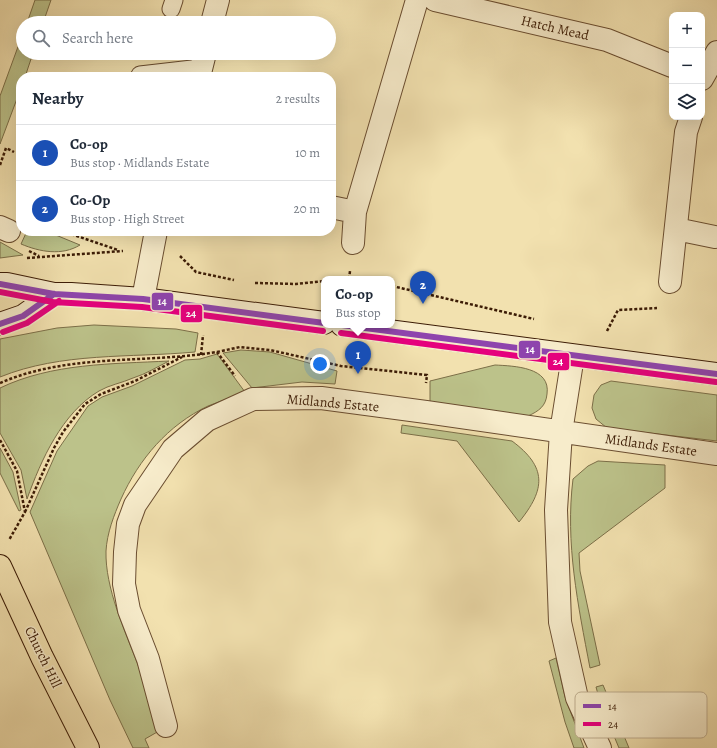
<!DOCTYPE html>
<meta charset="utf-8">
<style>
:root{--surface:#fff;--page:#f6f6f7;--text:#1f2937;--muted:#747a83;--line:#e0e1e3;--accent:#db2777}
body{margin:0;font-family:Alegreya,serif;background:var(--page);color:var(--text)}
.controls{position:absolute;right:12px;top:12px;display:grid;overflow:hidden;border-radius:8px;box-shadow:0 4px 16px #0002}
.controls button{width:36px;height:36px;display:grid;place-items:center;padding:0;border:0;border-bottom:1px solid var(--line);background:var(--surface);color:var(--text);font:20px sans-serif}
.you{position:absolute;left:320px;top:364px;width:14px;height:14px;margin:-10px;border:3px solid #fff;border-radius:50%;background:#1a73e8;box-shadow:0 0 0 6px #1a73e833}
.badge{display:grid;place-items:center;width:26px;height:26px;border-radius:50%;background:var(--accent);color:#fff;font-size:13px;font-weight:700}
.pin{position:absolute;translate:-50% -33px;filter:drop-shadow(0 1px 2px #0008)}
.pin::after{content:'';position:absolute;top:21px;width:14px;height:12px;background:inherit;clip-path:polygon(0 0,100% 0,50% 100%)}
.popup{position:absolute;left:321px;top:276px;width:74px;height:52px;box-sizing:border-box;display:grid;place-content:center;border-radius:8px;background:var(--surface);filter:drop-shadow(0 1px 3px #0005);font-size:13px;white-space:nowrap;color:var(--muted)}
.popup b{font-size:15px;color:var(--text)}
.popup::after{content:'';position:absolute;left:50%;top:100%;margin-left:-8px;border:8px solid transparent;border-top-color:var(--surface)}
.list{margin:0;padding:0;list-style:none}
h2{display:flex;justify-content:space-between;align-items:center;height:52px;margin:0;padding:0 16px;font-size:17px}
h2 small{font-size:13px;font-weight:400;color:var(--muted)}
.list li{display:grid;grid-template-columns:26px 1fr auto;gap:12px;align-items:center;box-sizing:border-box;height:56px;padding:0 16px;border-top:1px solid var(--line)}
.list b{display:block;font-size:15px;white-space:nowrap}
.list p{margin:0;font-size:13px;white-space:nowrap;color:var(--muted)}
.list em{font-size:13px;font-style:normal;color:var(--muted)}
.icon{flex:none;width:22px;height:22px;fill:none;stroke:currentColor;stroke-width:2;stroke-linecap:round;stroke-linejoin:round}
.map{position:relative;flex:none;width:717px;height:748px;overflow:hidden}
.search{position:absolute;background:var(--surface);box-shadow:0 4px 16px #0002;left:16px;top:16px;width:320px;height:44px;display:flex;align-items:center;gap:10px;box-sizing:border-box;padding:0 14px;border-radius:22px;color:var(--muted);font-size:15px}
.panel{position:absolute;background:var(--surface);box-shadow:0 4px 16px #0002;left:16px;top:72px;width:320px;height:164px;border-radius:16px}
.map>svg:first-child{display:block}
</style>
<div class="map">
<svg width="717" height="748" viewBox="0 0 717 748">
<rect width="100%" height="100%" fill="#f2e1af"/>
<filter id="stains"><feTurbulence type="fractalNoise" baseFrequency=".005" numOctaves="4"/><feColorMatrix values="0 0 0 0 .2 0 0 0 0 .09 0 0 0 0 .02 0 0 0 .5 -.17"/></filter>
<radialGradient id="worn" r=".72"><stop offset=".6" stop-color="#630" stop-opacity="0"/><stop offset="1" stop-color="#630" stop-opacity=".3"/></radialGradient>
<path fill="#bcc28a" stroke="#7c6f48" d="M 35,0 L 51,0 L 43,23 L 27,23 Z
M 23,33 L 23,53 L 33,53 L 25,77 L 21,77 L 21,88 L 0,144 L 0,96 Z
M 27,231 L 46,231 L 80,245 C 62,256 40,252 21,244 Z
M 0,242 L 23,255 L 0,258 Z
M 94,325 L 176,329 L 198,333 L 195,352 C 130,358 62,352 0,377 L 0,339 L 57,328 Z
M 241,350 L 270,352 L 337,371 L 335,384 L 302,382 L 252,388 L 223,353 Z
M 217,354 L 245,392 C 233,397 220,401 208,406 C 168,425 139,459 121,499 C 114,515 107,533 106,551 C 105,588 125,631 138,665 C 146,686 152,709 159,731 L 145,739 L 149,748 L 133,748 L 110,700 L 30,512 L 57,451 L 88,406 L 102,397 L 132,386 L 185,360 L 200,359 Z
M 169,361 C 157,367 146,374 133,378 C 122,383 109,385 99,391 C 62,413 41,460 27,499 L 21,470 L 0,433 L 0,388 C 52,363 112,364 169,361 Z
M 495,365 C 514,366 551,367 547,394 C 546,406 539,411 528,416 L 430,402 L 430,381 Z
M 611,381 L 717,395 L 717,441 L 607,428 L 596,419 L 592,408 L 594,395 L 601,385 Z
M 402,425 L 512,441 C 547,467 546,489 519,522 L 457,441 L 401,433 Z
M 0,448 L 13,472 L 21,510 L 19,511 L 0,473 Z
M 598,461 L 665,465 L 665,488 L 579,553 L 580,571 L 600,665 L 590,668 C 578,605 565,543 573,479 L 588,466 Z
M 556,658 L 565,697 L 584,748 L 574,748 L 565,722 L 549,661 Z
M 603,685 L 629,748 L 619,748 L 601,705 L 596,687 Z"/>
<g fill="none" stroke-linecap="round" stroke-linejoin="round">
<defs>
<path id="service" d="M 171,9 L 174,0
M 140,77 L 140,75 L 201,68"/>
<path id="minor" d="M 435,0 L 607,40 L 672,66
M 702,79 L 717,52
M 331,207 L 355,212
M 0,227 L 9,231
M 676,229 L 715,237
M 353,243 L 355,212 L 417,0
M 670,282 L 686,132 L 691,117
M 573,356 L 561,432 L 556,510 L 560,622 L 577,698 L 600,748
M 166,726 L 148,659 L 129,610 L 124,584 L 125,552 L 128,524 L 135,505 L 173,449 L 207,420 L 253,399 L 321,398 L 426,412 L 717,454"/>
<path id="tertiary" d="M 212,23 L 218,0
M 199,77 L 205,53
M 143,299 L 156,231"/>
<path id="secondary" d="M 0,284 L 7,284 L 54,294 L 71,294 L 143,299 L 324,323
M 0,324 L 23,316 L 54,294
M 342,325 L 717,374"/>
<path id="primary" d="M 0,566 L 42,657 L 88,748"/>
</defs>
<use href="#service" stroke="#6a4d30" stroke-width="19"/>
<use href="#minor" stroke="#6a4d30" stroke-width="24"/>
<use href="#tertiary" stroke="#6a4d30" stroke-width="24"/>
<use href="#secondary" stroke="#3c1c06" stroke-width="24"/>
<use href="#primary" stroke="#3c1c06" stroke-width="24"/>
<path stroke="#3c1c06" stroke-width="2.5" stroke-dasharray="3 2" stroke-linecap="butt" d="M 0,165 L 6,148 L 14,152
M 62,231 L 118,250
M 29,251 L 39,256
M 180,256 L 196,272 L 234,280
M 27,258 L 123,251
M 349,279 L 350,271
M 255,283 L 296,284 L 324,281
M 392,286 L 534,319
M 607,331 L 618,310 L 657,308
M 217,352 L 240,347 L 270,350 L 341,366 L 427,375 L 426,383
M 201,355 L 203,335
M 0,383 C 70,353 144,364 217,352 L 235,376
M 0,440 L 17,471 L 25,512 L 9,540
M 25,512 L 54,448 L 63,432 L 85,404 L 101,394 L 135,381 L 182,357"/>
<use href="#service" stroke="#f7eccb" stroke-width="17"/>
<use href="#minor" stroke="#f7eccb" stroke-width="22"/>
<use href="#tertiary" stroke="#f7eccb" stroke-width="22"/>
<use href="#secondary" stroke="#f7eccb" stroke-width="22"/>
<use href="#primary" stroke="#f2e1af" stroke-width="22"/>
<defs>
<path id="bus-1" d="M 0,284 L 54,294 L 143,299 L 324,323
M 0,324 L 23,316 L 54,294
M 342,325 L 717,374"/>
<path id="bus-2" d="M 0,292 L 53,302 L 142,307 L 323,331
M 3,332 L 27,323 L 59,301
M 341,333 L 716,382"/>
</defs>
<use href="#bus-1" stroke="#f7eccb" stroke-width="9"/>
<use href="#bus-2" stroke="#f7eccb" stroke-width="9"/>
<use href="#bus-1" stroke="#8e44ad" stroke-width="6"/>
<use href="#bus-2" stroke="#e5007d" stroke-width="6"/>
</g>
<g text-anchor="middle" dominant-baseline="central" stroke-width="3" stroke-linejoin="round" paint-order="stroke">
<g font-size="14" fill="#3c1c06" stroke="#f7eccb">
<text transform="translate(555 28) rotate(13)">Hatch Mead</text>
<text transform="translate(333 403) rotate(5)">Midlands Estate</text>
<text transform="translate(651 445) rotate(8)">Midlands Estate</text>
<text transform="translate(43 657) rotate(64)">Church Hill</text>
</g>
</g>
<rect x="575" y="692" width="132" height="46" rx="6" fill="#f7eccb" stroke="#bfae90" stroke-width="1"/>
<rect x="583" y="704" width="18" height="4" fill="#8e44ad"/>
<rect x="583" y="722" width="18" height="4" fill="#e5007d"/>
<g font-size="11" fill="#3c1c06">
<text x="608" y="710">14</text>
<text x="608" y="728">24</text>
</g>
<g stroke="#f7eccb" stroke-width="1.5">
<rect x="151" y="292" width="23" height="19" rx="4" fill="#8e44ad"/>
<rect x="180" y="304" width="23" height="19" rx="4" fill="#e5007d"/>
<rect x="518" y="340" width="23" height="19" rx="4" fill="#8e44ad"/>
<rect x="547" y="352" width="23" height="19" rx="4" fill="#e5007d"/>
</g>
<g font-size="11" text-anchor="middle" font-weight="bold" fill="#fff">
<text x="162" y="305">14</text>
<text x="191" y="317">24</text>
<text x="530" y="353">14</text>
<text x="558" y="365">24</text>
</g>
<rect width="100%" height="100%" filter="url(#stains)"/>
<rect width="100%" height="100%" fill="url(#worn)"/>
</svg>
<div class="controls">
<button>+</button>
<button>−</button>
<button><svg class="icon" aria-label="layers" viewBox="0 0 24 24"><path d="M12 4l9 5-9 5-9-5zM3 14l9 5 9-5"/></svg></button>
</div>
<div class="you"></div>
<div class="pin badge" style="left:358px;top:374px;background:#1a4fb4">1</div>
<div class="popup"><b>Co-op</b>Bus stop</div>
<div class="pin badge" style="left:423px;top:304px;background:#1a4fb4">2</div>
<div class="search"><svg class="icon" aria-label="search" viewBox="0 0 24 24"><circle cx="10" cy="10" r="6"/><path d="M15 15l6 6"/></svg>Search here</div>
<section class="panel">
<h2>Nearby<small>2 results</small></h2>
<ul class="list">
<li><span class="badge" style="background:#1a4fb4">1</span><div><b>Co-op</b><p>Bus stop · Midlands Estate</p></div><em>10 m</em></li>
<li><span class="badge" style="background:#1a4fb4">2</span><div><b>Co-Op</b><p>Bus stop · High Street</p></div><em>20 m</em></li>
</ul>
</section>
</div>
